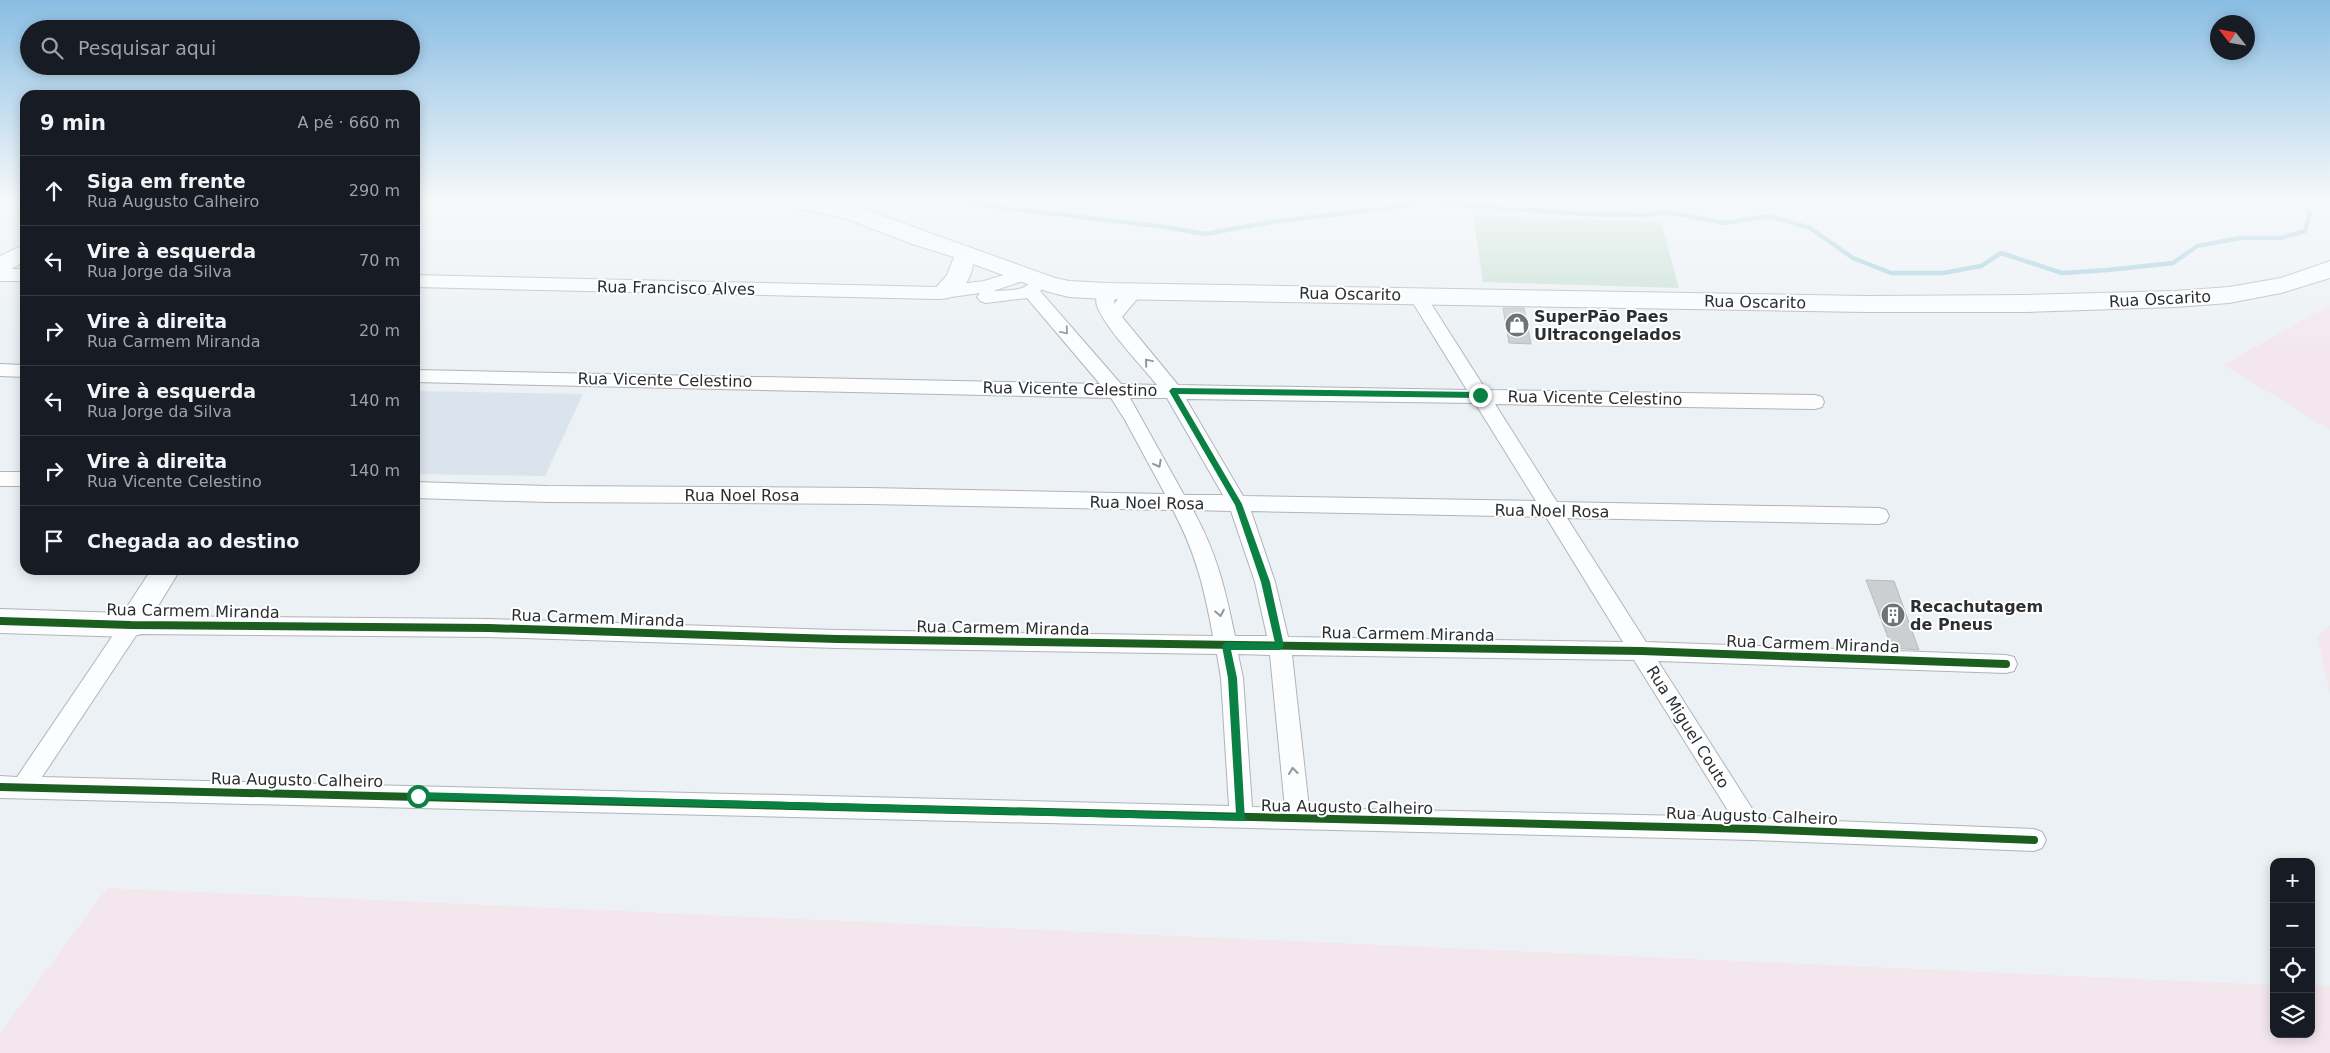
<!DOCTYPE html>
<html lang="pt">
<meta charset="utf-8">
<style>
:root{--surface:#171b24;--page:#20242c;--text:#f1f3f6;--muted:#9ea1a6;--line:#363941}
body{margin:0;font-family:"DejaVu Sans",sans-serif;background:var(--page);color:var(--text)}
.controls{position:absolute;right:15px;bottom:15px;display:grid;overflow:hidden;border-radius:10px;box-shadow:0 2px 12px #0003}
.controls button{width:45px;height:45px;display:grid;place-items:center;padding:0;border:0;border-bottom:1px solid var(--line);background:var(--surface);color:var(--text);font:25px sans-serif}
.compass{position:absolute;left:2210px;top:15px;width:45px;height:45px;border-radius:50%;background:var(--surface);box-shadow:0 2px 12px #0003;rotate:301deg}
.stop{position:absolute;width:15px;height:15px;margin:-11px;border:4px solid #0b8043;border-radius:50%;background:#fff}
.stop.end{background:#0b8043;border-color:#fff;box-shadow:0 1px 5px #0008}
.list{margin:0;padding:0;list-style:none}
h2{display:flex;justify-content:space-between;align-items:center;height:65px;margin:0;padding:0 20px;font-size:21px}
h2 small{font-size:16px;font-weight:400;color:var(--muted)}
.list li{display:grid;grid-template-columns:32px 1fr auto;gap:15px;align-items:center;box-sizing:border-box;height:70px;padding:0 20px;border-top:1px solid var(--line)}
.list b{display:block;font-size:19px;white-space:nowrap}
.list p{margin:0;font-size:16px;white-space:nowrap;color:var(--muted)}
.list em{font-size:16px;font-style:normal;color:var(--muted)}
.icon{flex:none;width:28px;height:28px;fill:none;stroke:currentColor;stroke-width:2;stroke-linecap:round;stroke-linejoin:round}
.map{position:relative;flex:none;width:2330px;height:1053px;overflow:hidden}
.search{position:absolute;background:var(--surface);box-shadow:0 2px 12px #0003;left:20px;top:20px;width:400px;height:55px;display:flex;align-items:center;gap:12px;box-sizing:border-box;padding:0 18px;border-radius:28px;color:var(--muted);font-size:19px}
.panel{position:absolute;background:var(--surface);box-shadow:0 2px 12px #0003;left:20px;top:90px;width:400px;height:485px;border-radius:15px}
.map>svg:first-child{display:block}
</style>
<div class="map">
<svg width="2330" height="1053" viewBox="0 0 2330 1053">
<rect width="100%" height="100%" fill="#ecf1f5"/>
<path fill="#dbe4ed" d="M 415,391 L 583,394 L 545,476 L 415,474 Z"/>
<path fill="#f3e7ed" d="M 2330,304 L 2330,430 L 2224,365 Z
M 2330,625 L 2330,694 L 2317,636 Z
M 107,888 L 2274,985 L 2274,1034 L 2311,1034 L 2311,986 L 2330,986 L 2330,1053 L 0,1053 L 0,1033 Z"/>
<path fill="#c6ded2" d="M 1473,216 L 1661,222 L 1679,288 L 1483,282 Z"/>
<g fill="none" stroke-linecap="round" stroke-linejoin="round">
<path stroke="#9bcadc" stroke-width="4.5" d="M 960,200 L 964,203 L 1165,227 L 1205,234 L 1271,222 L 1428,203 L 1587,214 L 1645,215 L 1668,212 L 1724,223 L 1769,216 L 1810,228 L 1853,258 L 1891,273 L 1943,273 L 1981,266 L 2001,253 L 2062,273 L 2108,270 L 2173,263 L 2197,246 L 2240,238 L 2281,238 L 2305,231 L 2310,213 L 2297,200"/>
</g>
<path fill="#cbcfd2" stroke="#b7bbbe" d="M 1503,308 L 1524,308 L 1531,344 L 1509,343 Z
M 1866,580 L 1894,581 L 1919,650 L 1892,648 Z"/>
<g fill="none" stroke-linecap="round" stroke-linejoin="round">
<defs>
<path id="street" d="M 0,269 L 25,269 L 25,281 L 0,281 Z
M 1023,269 L 1029,271 L 1031,275 L 1029,279 L 993,291 C 1002,290 1014,291 1022,288 C 1032,284 1036,275 1048,278 L 1051,282 L 1040,291 L 1121,384 L 1157,385 C 1141,365 1105,328 1097,306 C 1095,300 1097,292 1100,287 L 1106,285 L 1112,287 L 1115,291 L 1114,304 C 1122,295 1127,284 1140,288 L 1143,292 L 1122,317 L 1178,385 L 1467,390 L 1408,295 L 1411,291 L 1417,289 L 1423,291 L 1486,390 L 1815,395 L 1822,397 L 1824,402 L 1822,407 L 1815,409 L 1495,404 L 1557,502 L 1879,508 L 1886,510 L 1889,516 L 1886,522 L 1879,524 L 1567,518 L 1646,642 L 2006,655 L 2014,657 L 2017,664 L 2014,671 L 2006,673 L 1658,661 L 1758,818 L 2034,829 L 2042,832 L 2046,840 L 2042,848 L 2034,851 L 1752,840 L 0,798 L 0,776 L 17,777 L 124,619 L 131,616 L 489,619 L 837,630 L 1213,636 C 1204,587 1196,554 1173,510 L 869,504 L 547,502 L 415,498 L 415,482 L 547,486 L 869,488 L 1165,494 L 1125,420 L 1111,398 L 415,382 L 415,370 L 1100,384 L 1027,298 L 986,303 L 980,301 L 977,297 L 980,293 L 937,299 L 415,287 L 415,275 L 937,287 L 984,281 ZM 1130,398 L 1167,398 L 1223,495 L 1184,495 ZM 1186,399 L 1475,403 L 1536,501 L 1243,496 ZM 1193,510 L 1231,511 L 1255,582 L 1267,636 L 1235,636 C 1225,588 1217,554 1193,510 ZM 1251,511 L 1546,517 L 1623,642 L 1288,637 L 1275,582 ZM 137,634 L 489,637 L 837,648 L 1217,654 L 1221,678 L 1229,806 L 42,777 ZM 1238,654 L 1270,655 L 1285,808 L 1252,807 L 1243,678 ZM 1292,655 L 1634,660 L 1732,817 L 1309,808 Z
M 0,364 L 25,365 L 25,377 L 0,376 Z
M 0,472 L 25,472 L 25,486 L 0,486 Z"/>
<path id="secondary" d="M 776,200 L 824,200 L 858,207 L 1055,278 L 1069,281 L 1106,283 L 1865,296 L 2026,295 L 2175,291 L 2229,287 L 2281,278 L 2330,261 L 2330,278 L 2281,293 L 2229,303 L 2175,307 L 2026,312 L 1865,312 L 1106,299 L 1069,297 L 1049,292 L 973,264 C 971,282 956,303 936,298 L 932,292 L 947,275 L 954,257 L 912,244 L 845,218 L 779,205 Z
M 25,244 L 25,261 L 8,271 L 0,274 L 0,256 Z
M 151,570 L 180,570 L 141,634 L 131,637 L 0,633 L 0,609 L 123,613 Z"/>
</defs>
<use href="#street" stroke="#b1b4b7" stroke-width="2"/>
<use href="#secondary" stroke="#b1b4b7" stroke-width="2"/>
<use href="#street" fill="#fcfdfe" fill-rule="evenodd"/>
<use href="#secondary" fill="#fcfdfe" fill-rule="evenodd"/>
<defs>
<path id="cycleway" d="M 0,621 L 131,625 L 489,628 L 837,639 L 1641,651 L 2006,664
M 0,787 L 1752,829 L 2034,840"/>
</defs>
<use href="#cycleway" stroke="#fff" stroke-width="11"/>
<use href="#cycleway" stroke="#1b5e20" stroke-width="8"/>
</g>
<defs><path id="oneway-chevron" d="M-2-3.5L2.5 0L-2 3.5" fill="none" stroke-width="1.6" stroke-linecap="round" stroke-linejoin="round" transform="scale(1.25)"/></defs>
<g stroke="#949698">
<use href="#oneway-chevron" transform="translate(1065 331) rotate(50)"/>
<use href="#oneway-chevron" transform="translate(1148 362) rotate(-130)"/>
<use href="#oneway-chevron" transform="translate(1158 464) rotate(62)"/>
<use href="#oneway-chevron" transform="translate(1220 613) rotate(79)"/>
<use href="#oneway-chevron" transform="translate(1293 771) rotate(-96)"/>
</g>
<linearGradient id="sky" x2="0" y2="1"><stop stop-color="#89bde3"/><stop offset="0.58" stop-color="#f6f9fa"/><stop offset="1" stop-color="#f6f9fa" stop-opacity="0"/></linearGradient>
<rect width="2330" height="347" fill="url(#sky)"/>
<path fill="#0b8043" d="M 1172,388 L 1480,392 L 1484,395 L 1480,398 L 1178,394 L 1242,504 L 1270,582 L 1284,646 L 1280,650 L 1231,650 L 1237,678 L 1245,821 L 414,799 L 413,796 L 418,792 L 1236,814 L 1228,678 L 1222,646 L 1226,642 L 1275,643 L 1261,582 L 1235,505 L 1169,391 Z"/>
<defs>
<symbol id="shop-disc" viewBox="-11 -11 22 22"><circle r="9.5" fill="#6f7376" stroke="#fff"/><path d="M-5-2.5h2.3a2.7 3.5 0 0 1 5.4 0H5L5.5 6h-11ZM-1.5-2.5h3a1.5 2.3 0 0 0-3 0Z" fill="#fff"/></symbol>
<symbol id="building-disc" viewBox="-11 -11 22 22"><circle r="9.5" fill="#6f7376" stroke="#fff"/><path d="M-4-6H4V6H1V3H-1V6H-4ZM-2.5-4.3h1.7v1.8h-1.7ZM.8-4.3h1.7v1.8H.8ZM-2.5-1h1.7V.8h-1.7ZM.8-1h1.7V.8H.8Z" fill="#fff"/></symbol>
</defs>
<g fill-rule="evenodd">
<use href="#shop-disc" x="1503" y="311" width="28" height="28"/>
<use href="#building-disc" x="1879" y="601" width="28" height="28"/>
</g>
<g text-anchor="middle" dominant-baseline="central" stroke-width="4" stroke-linejoin="round" paint-order="stroke">
<g font-size="16" fill="#2c2f32" stroke="#fff">
<text transform="translate(676 288) rotate(1)">Rua Francisco Alves</text>
<text transform="translate(1350 294) rotate(1)">Rua Oscarito</text>
<text transform="translate(2160 299) rotate(-3)">Rua Oscarito</text>
<text transform="translate(1755 302) rotate(1)">Rua Oscarito</text>
<text transform="translate(665 380) rotate(1)">Rua Vicente Celestino</text>
<text transform="translate(1070 389) rotate(1)">Rua Vicente Celestino</text>
<text transform="translate(1595 398) rotate(1)">Rua Vicente Celestino</text>
<text x="742" y="495">Rua Noel Rosa</text>
<text transform="translate(1147 503) rotate(1)">Rua Noel Rosa</text>
<text transform="translate(1552 511) rotate(1)">Rua Noel Rosa</text>
<text transform="translate(193 611) rotate(1)">Rua Carmem Miranda</text>
<text transform="translate(598 618) rotate(2)">Rua Carmem Miranda</text>
<text transform="translate(1003 628) rotate(1)">Rua Carmem Miranda</text>
<text transform="translate(1408 634) rotate(1)">Rua Carmem Miranda</text>
<text transform="translate(1813 644) rotate(2)">Rua Carmem Miranda</text>
<text transform="translate(1688 727) rotate(58)">Rua Miguel Couto</text>
<text transform="translate(297 780) rotate(1)">Rua Augusto Calheiro</text>
<text transform="translate(1347 807) rotate(1)">Rua Augusto Calheiro</text>
<text transform="translate(1752 816) rotate(2)">Rua Augusto Calheiro</text>
</g>
<g font-size="16" font-weight="bold" fill="#2c2f32" stroke="#fff" text-anchor="start">
<text x="1534" y="316">SuperPão Paes<tspan x="1534" dy="18">Ultracongelados</tspan></text>
<text x="1910" y="606">Recachutagem<tspan x="1910" dy="18">de Pneus</tspan></text>
</g>
</g>
</svg>
<div class="controls">
<button>+</button>
<button>−</button>
<button><svg class="icon" aria-label="locate" viewBox="0 0 24 24"><circle cx="12" cy="12" r="6"/><path d="M12 2v4M12 18v4M2 12h4M18 12h4"/></svg></button>
<button><svg class="icon" aria-label="layers" viewBox="0 0 24 24"><path d="M12 4l9 5-9 5-9-5zM3 14l9 5 9-5"/></svg></button>
</div>
<svg class="compass" viewBox="-18 -18 36 36"><path d="M0-13l5 13h-10z" fill="#e53935"/><path d="M0 13l5-13h-10z" fill="#9ea1a6"/></svg>
<div class="stop" style="left:418px;top:796px"></div>
<div class="stop end" style="left:1480px;top:395px"></div>
<div class="search"><svg class="icon" aria-label="search" viewBox="0 0 24 24"><circle cx="10" cy="10" r="6"/><path d="M15 15l6 6"/></svg>Pesquisar aqui</div>
<section class="panel">
<h2>9 min<small>A pé · 660 m</small></h2>
<ul class="list">
<li><svg class="icon" aria-label="ahead" viewBox="0 0 24 24"><path d="M12 20V5M6 11l6-6 6 6"/></svg><div><b>Siga em frente</b><p>Rua Augusto Calheiro</p></div><em>290 m</em></li>
<li><svg class="icon" aria-label="left" viewBox="0 0 24 24"><path d="M17 20v-9H6M10 6l-5 5 5 5"/></svg><div><b>Vire à esquerda</b><p>Rua Jorge da Silva</p></div><em>70 m</em></li>
<li><svg class="icon" aria-label="right" viewBox="0 0 24 24"><path d="M7 20v-9h11M14 6l5 5-5 5"/></svg><div><b>Vire à direita</b><p>Rua Carmem Miranda</p></div><em>20 m</em></li>
<li><svg class="icon" aria-label="left" viewBox="0 0 24 24"><path d="M17 20v-9H6M10 6l-5 5 5 5"/></svg><div><b>Vire à esquerda</b><p>Rua Jorge da Silva</p></div><em>140 m</em></li>
<li><svg class="icon" aria-label="right" viewBox="0 0 24 24"><path d="M7 20v-9h11M14 6l5 5-5 5"/></svg><div><b>Vire à direita</b><p>Rua Vicente Celestino</p></div><em>140 m</em></li>
<li><svg class="icon" aria-label="arrive" viewBox="0 0 24 24"><path d="M6 21V4h12l-3 4 3 4H6"/></svg><div><b>Chegada ao destino</b></div></li>
</ul>
</section>
</div>
